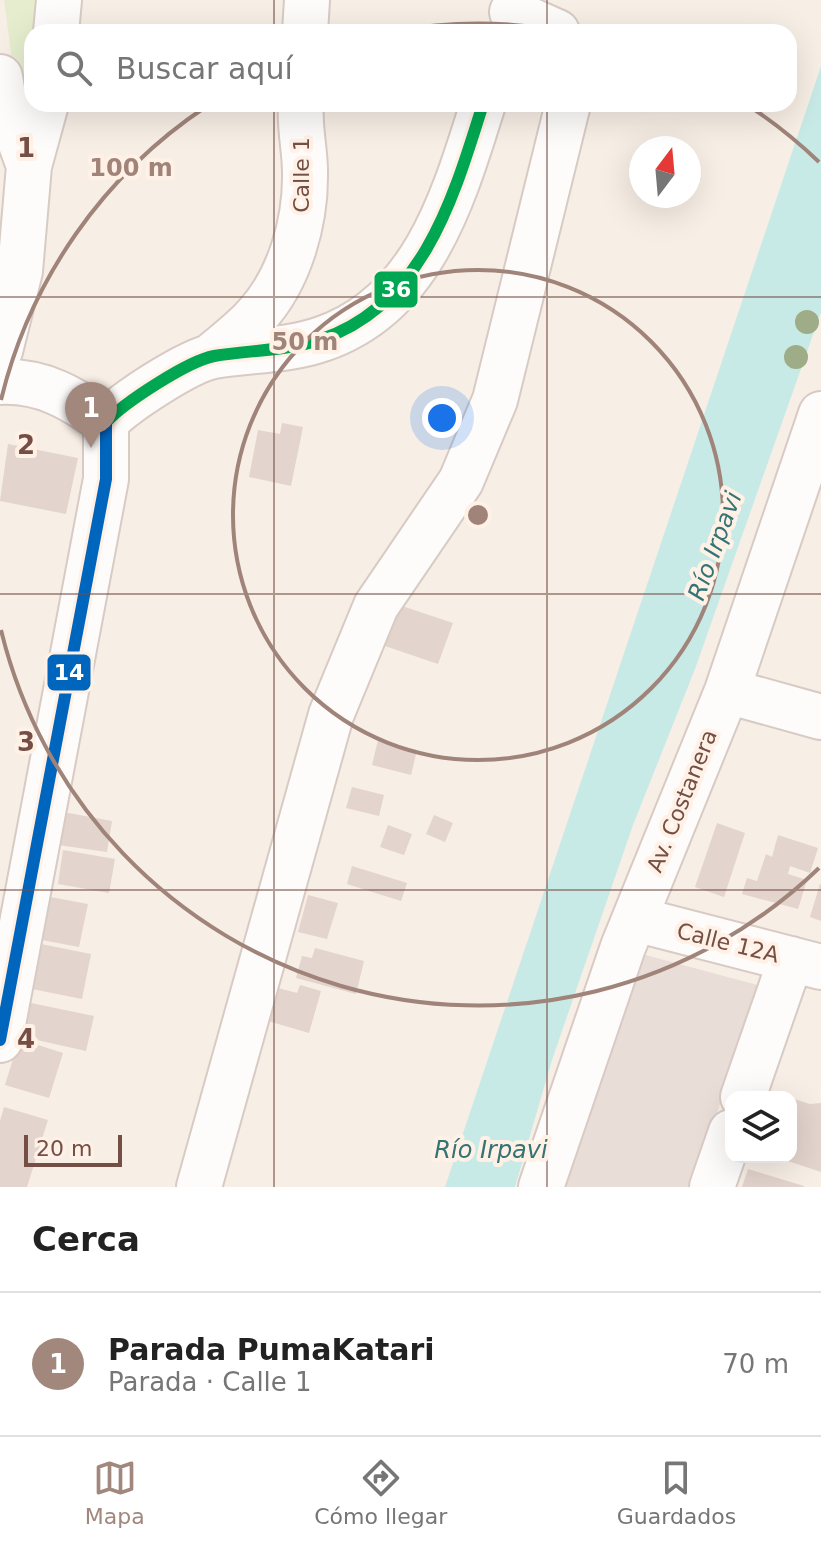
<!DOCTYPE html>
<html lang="es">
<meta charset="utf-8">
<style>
:root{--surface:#fff;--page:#f6f6f6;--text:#222;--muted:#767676;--line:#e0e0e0;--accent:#a2877d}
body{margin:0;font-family:"DejaVu Sans",sans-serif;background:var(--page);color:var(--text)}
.controls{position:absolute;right:24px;bottom:24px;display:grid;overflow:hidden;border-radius:16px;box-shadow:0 8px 32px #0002}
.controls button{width:72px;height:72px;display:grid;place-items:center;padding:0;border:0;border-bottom:2px solid var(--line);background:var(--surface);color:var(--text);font:40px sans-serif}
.compass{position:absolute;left:629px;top:136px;width:72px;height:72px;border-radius:50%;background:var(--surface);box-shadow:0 8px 32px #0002;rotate:16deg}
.scale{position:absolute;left:24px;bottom:20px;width:98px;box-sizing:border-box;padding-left:8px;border:4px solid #754f45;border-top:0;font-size:22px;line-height:28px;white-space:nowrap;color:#754f45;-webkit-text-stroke:6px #fff1e6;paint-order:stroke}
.you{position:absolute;left:442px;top:418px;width:28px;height:28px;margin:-20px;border:6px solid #fff;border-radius:50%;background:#1a73e8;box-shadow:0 0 0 12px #1a73e833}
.badge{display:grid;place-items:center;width:52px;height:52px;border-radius:50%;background:var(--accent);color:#fff;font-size:26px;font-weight:700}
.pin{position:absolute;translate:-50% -66px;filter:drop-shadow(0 2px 4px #0008)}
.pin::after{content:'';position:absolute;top:42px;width:28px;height:24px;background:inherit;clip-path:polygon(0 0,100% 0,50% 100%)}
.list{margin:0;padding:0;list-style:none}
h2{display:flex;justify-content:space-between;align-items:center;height:104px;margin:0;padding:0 32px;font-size:34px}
h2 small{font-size:26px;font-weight:400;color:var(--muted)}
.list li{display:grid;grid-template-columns:52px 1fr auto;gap:24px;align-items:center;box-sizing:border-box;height:144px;padding:0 32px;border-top:2px solid var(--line)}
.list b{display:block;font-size:30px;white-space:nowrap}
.list p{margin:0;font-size:26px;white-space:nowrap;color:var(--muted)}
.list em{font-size:26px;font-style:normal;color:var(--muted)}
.icon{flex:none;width:44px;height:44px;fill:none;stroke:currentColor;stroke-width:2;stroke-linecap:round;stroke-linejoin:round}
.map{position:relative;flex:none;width:821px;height:1187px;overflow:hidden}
.search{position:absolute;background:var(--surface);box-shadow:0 8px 32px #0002;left:24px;right:24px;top:24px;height:88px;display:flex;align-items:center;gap:20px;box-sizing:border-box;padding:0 28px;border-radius:24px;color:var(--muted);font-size:30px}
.sheet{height:248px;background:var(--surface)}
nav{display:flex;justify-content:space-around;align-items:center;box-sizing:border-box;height:112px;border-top:2px solid var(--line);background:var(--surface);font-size:22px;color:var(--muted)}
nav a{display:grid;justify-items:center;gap:4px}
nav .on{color:var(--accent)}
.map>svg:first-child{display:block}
</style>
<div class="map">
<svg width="821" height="1187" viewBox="0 0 821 1187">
<rect width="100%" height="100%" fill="#f7eee5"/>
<path fill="#e9ddd7" d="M 638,953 L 761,986 L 691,1187 L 557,1187 Z"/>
<path fill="#e5edce" d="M 4,0 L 43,0 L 41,32 L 32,32 L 32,80 L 28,82 L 14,76 Z"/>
<path fill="#c7eae7" d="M 821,66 L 821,312 L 695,669 L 633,825 L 552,1060 L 515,1187 L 445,1187 Z"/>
<path fill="#e3d4cd" d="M 282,423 L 303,427 L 291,486 L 249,477 L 258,430 L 280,434 Z
M 8,444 L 78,458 L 66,514 L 0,501 Z
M 402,606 L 453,623 L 438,664 L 379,644 Z
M 378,740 L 417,750 L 411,775 L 372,765 Z
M 352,787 L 384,795 L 379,816 L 346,808 Z
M 63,812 L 112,821 L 107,852 L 58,845 Z
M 434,815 L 453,823 L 445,842 L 426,834 Z
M 717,823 L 745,833 L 724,897 L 695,887 Z
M 388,825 L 412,834 L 404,855 L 380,847 Z
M 778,835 L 818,848 L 810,873 L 790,866 L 788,874 L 807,880 L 798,909 L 742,894 L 747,878 L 757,881 L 766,854 L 772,857 Z
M 63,850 L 115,859 L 109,893 L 58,884 Z
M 352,866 L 407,883 L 401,901 L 347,884 Z
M 820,884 L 821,884 L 821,921 L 810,917 Z
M 308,895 L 338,903 L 327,939 L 298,932 Z
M 50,897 L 88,904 L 79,947 L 42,940 Z
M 41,944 L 91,954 L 82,999 L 32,989 Z
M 315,948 L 364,961 L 356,994 L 296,978 L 302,956 L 312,958 Z
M 300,985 L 321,991 L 309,1033 L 268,1021 L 278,988 L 297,993 Z
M 26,1002 L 94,1016 L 86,1051 L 19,1036 Z
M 19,1039 L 63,1053 L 49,1098 L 5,1085 Z
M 791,1098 L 810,1104 L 821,1103 L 821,1172 L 779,1158 L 791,1157 Z
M 4,1107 L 48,1120 L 27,1187 L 0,1187 L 0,1121 Z
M 748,1169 L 804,1186 L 804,1187 L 742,1187 Z"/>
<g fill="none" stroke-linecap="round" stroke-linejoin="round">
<defs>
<path id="minor" d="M 512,12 L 557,32
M 56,32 L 59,0
M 305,32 L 307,0
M 0,77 L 3,95 L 29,166
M 0,351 L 20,271 L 29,166 L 46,104
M 210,357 C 225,344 243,331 256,316 C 290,279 306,221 305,172 C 305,149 299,127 301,104
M 0,382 C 42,380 72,398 106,422
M 106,422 C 125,402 188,361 214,356 C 249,350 288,351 322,339 C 424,304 454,196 483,104
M 727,691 L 821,717
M 635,919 L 821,967
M 0,1040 L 106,479 L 106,422
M 743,1097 L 791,959
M 199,1187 L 331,715 L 376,606 L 461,481 L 495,400 L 568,104
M 541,1187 L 623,947 L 727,691 L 821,414
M 712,1187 L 731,1132"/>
</defs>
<use href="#minor" stroke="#d8cac4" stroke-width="48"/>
<use href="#minor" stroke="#fefcfb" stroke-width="44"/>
<defs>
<path id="bus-1" d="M 106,422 C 125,402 188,361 214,356 C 249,350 288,351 322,339 C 424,304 454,196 483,104"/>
<path id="bus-2" d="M 0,1040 L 106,479 L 106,422"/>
</defs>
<use href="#bus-1" stroke="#fff1e6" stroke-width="18"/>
<use href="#bus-2" stroke="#fff1e6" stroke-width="18"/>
<use href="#bus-1" stroke="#00a651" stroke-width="12"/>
<use href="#bus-2" stroke="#0065bd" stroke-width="12"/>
</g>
<g fill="#9eac87">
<circle cx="807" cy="322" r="12"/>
<circle cx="796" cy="357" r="12"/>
</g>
<path fill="none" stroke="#754f45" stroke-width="2" stroke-opacity="0.55" d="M 274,0 L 274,32M 547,0 L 547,32M 274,104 L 274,1187M 547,104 L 547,1187M 0,297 L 821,297M 0,594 L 821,594M 0,890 L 821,890"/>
<g fill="none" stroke="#a0847a" stroke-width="4">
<circle cx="478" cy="515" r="245"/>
<path d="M819 868A491 491 0 0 1 1 630M1 400A491 491 0 0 1 207 106M393 31A491 491 0 0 1 563 31M749 106A491 491 0 0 1 819 162"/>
</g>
<g text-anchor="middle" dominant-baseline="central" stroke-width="8" stroke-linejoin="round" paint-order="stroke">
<g font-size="22" fill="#754f45" stroke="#fff1e6">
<text transform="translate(301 175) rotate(-90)">Calle 1</text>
<text transform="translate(682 801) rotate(-68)">Av. Costanera</text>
<text transform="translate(728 943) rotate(14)">Calle 12A</text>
</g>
<g font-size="24" font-style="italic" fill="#357475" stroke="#fff1e6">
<text transform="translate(715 546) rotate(-70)">Río Irpavi</text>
<text x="491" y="1150">Río Irpavi</text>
</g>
</g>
<g font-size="26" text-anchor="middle" font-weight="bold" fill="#754f45" stroke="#fff1e6" stroke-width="8" stroke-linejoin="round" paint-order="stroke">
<text x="26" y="157">1</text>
<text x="26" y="454">2</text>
<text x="26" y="751">3</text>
<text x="26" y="1048">4</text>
</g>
<circle cx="478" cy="515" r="12" fill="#a0847a" stroke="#fff1e6" stroke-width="4"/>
<g font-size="24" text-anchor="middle" font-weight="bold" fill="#a0847a" stroke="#fff1e6" stroke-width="8" stroke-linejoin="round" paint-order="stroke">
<text x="131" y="176">100 m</text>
<text x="305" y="350">50 m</text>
</g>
<g stroke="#fff1e6" stroke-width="3">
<rect x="373" y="270" width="46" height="39" rx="8" fill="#00a651"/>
<rect x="46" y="653" width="46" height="39" rx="8" fill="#0065bd"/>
</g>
<g font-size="22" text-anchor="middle" font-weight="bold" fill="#fff">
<text x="396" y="297">36</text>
<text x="69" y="680">14</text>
</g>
</svg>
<div class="controls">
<button><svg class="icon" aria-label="layers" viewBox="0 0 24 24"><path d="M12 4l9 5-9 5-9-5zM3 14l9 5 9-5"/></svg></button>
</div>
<svg class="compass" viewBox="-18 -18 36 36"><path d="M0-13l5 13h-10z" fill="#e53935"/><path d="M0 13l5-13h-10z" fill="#767676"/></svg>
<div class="scale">20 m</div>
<div class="you"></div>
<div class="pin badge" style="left:91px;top:448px">1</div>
<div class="search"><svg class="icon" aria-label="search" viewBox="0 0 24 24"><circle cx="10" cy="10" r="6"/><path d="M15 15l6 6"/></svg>Buscar aquí</div>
</div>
<section class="sheet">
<h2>Cerca<small></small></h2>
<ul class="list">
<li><span class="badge">1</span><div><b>Parada PumaKatari</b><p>Parada · Calle 1</p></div><em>70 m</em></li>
</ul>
</section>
<nav>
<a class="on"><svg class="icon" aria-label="map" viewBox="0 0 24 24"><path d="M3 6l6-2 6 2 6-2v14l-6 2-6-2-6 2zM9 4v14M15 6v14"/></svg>Mapa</a>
<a><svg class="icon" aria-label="directions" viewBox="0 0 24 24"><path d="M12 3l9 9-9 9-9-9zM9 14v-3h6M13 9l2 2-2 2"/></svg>Cómo llegar</a>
<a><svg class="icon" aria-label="saved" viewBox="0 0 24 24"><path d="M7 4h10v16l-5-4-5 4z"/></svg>Guardados</a>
</nav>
